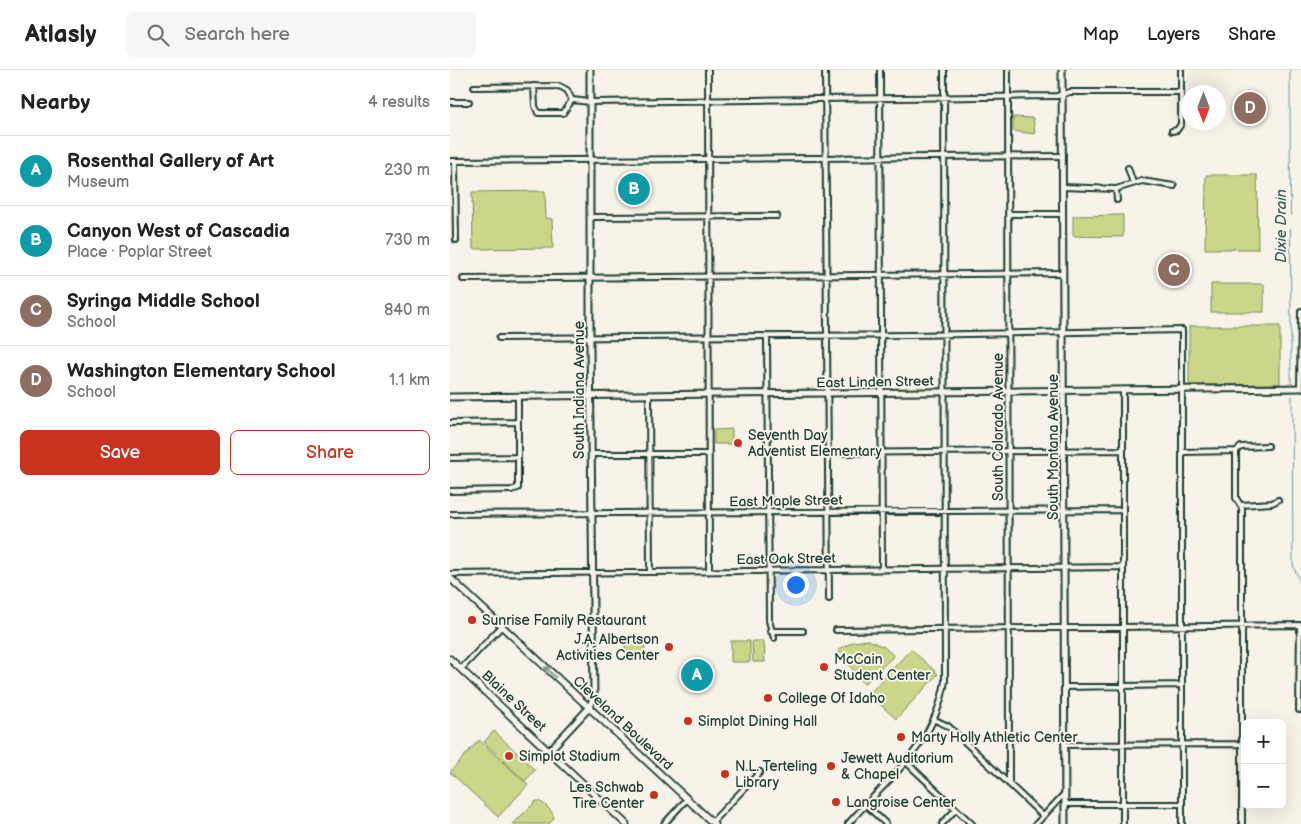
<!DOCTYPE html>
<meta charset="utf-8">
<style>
:root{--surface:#fff;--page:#f6f6f6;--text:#222;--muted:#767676;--line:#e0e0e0;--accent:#c8321e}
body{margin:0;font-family:"Balsamiq Sans",sans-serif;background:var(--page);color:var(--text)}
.controls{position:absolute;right:15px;bottom:15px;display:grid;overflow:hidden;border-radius:8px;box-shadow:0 5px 20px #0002}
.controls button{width:45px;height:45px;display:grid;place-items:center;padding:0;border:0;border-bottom:1px solid var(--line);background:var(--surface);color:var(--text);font:25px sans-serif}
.compass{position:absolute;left:731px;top:15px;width:45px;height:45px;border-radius:50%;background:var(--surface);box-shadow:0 5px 20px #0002;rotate:180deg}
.you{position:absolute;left:345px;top:514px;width:18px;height:18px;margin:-12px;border:4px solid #fff;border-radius:50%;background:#1a73e8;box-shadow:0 0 0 8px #1a73e833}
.badge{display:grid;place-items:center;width:32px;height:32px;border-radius:50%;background:var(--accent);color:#fff;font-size:16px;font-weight:700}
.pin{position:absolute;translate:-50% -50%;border:2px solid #fff;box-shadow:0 1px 5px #0006}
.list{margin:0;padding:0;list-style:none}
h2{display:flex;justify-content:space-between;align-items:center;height:65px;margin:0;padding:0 20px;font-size:21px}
h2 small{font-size:16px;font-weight:400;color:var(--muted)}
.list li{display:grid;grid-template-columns:32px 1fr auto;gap:15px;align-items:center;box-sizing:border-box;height:70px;padding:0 20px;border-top:1px solid var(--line)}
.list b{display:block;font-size:19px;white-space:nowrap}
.list p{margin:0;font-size:16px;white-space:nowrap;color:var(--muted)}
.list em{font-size:16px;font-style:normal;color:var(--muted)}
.actions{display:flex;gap:10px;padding:15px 20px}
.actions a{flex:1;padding:11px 0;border:1px solid var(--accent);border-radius:8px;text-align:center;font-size:18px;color:var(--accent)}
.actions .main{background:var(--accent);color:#fff}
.icon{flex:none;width:28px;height:28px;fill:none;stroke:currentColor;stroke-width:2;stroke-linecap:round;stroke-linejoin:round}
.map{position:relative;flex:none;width:851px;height:754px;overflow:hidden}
header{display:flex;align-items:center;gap:30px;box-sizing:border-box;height:70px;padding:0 25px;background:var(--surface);border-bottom:1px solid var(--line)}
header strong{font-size:24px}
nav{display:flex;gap:28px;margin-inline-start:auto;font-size:18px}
.search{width:350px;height:45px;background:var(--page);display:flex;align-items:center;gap:12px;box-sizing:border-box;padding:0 18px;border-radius:8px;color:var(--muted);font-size:19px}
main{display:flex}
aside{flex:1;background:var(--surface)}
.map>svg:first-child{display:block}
</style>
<header>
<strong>Atlasly</strong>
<div class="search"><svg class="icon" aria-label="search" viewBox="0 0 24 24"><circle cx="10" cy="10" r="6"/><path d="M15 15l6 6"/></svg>Search here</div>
<nav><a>Map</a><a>Layers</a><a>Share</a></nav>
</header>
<main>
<aside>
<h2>Nearby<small>4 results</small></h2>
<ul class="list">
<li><span class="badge" style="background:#0f9aa8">A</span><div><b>Rosenthal Gallery of Art</b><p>Museum</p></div><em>230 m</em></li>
<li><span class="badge" style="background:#0f9aa8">B</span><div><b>Canyon West of Cascadia</b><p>Place · Poplar Street</p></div><em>730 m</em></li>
<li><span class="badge" style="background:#8d6e63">C</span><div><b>Syringa Middle School</b><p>School</p></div><em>840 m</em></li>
<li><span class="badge" style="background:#8d6e63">D</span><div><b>Washington Elementary School</b><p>School</p></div><em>1.1 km</em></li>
</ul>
<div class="actions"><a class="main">Save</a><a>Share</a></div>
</aside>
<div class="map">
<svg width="851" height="754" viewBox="0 0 851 754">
<rect width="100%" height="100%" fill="#f7f3e8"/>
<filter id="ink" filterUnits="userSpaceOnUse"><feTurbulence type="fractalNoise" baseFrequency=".02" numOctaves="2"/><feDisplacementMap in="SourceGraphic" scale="10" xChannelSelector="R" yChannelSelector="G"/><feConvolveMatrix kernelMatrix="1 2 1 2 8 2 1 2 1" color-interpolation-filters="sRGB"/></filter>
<g filter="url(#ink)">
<path fill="#cbd689" stroke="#758a5e" d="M 563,47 L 583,48 L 585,64 L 563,61 Z
M 756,105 L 807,105 L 808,179 L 755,179 Z
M 95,121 L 96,148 L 102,149 L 103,178 L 23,179 L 22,122 Z
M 673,145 L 673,167 L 623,166 L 623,146 Z
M 761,214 L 814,214 L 814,242 L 761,242 Z
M 739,256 L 830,256 L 830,314 L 741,315 L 739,314 Z
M 282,359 L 282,374 L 264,374 L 264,360 Z
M 175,568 L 194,568 L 195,589 L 175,590 Z
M 418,570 L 434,577 L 444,586 L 415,613 L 412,612 L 388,580 L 403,572 Z
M 281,571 L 300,571 L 300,592 L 281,592 Z
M 302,571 L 314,571 L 315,592 L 303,592 Z
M 461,579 L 488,604 L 446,649 L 419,624 Z
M 44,661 L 85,700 L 75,711 L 34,672 Z
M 29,670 L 78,715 L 48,747 L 0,702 Z
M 86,731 C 93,731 103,741 104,748 L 99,754 L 63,754 Z"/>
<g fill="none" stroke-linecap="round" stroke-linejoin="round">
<path stroke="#679aaa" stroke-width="1" d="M 840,0 L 841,312
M 842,326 L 843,495 L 851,515"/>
<defs>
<path id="street" d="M 258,0 L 259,501
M 375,0 L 379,529
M 430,0 L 432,500
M 558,0 L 559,714
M 84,16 L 85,36 L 88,43 L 113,43 L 122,30
M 24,17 L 109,16 L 117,20 L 122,30 L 140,32 L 607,26 L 620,22 L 731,22
M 0,32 L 19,32
M 722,61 L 727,60 L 731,54 L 731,0
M 0,91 L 613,86
M 5,91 L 6,170
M 678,98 L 683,113
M 613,117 L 666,119 L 692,111 L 724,116
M 666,119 L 667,130
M 558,144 L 613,144
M 140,147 L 327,146
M 13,209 L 613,203
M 317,266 L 319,551 L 324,568
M 49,268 L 462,265 L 732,260 L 732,754
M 850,318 L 851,241
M 673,321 L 673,754
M 199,325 L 200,502
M 0,353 L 68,352
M 733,382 L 786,381
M 379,383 L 673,380
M 141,384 L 259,384
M 0,388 L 68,387
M 0,421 L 61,420 L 68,418 L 68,327
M 791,435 L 822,433 L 828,430
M 0,444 L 673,440
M 0,504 L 672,497
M 386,560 L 851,555
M 320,561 L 353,561
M 11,599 L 51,557
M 615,617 L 732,615
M 849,640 L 850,555
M 485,650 L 498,656 L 593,746
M 615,675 L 792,674
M 456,692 L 522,754
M 415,734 L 436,754
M 615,734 L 732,734
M 262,752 L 310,702
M 214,754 L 237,729
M 398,754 C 439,707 485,676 495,611 L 494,0
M 492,754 L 506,739
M 586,754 L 615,723
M 792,754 L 792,438 L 786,428 L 786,381 L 791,377 L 818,376"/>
<path id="secondary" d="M 612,0 L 615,754
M 0,327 L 851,318
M 99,681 L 139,638 L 144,626 L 140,276 L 140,0"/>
<path id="primary" d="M 0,508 L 264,754
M 0,589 L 176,754"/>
</defs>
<use href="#street" stroke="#1f3d34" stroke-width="8"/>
<use href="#secondary" stroke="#1f3d34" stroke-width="9"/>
<use href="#primary" stroke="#1f3d34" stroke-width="9"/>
<use href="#street" stroke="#f7f3e8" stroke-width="4"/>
<use href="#secondary" stroke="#f7f3e8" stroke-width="5"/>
<use href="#primary" stroke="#f7f3e8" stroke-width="5.5"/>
</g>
<defs><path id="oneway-shaft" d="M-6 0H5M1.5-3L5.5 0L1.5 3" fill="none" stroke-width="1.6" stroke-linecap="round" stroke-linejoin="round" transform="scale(1.25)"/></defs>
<use stroke="#8b988e" href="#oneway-shaft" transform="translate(100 602) rotate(-137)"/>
</g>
<g fill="#c8321e" stroke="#f7f3e8" stroke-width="2">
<circle cx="288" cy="373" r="5"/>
<circle cx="22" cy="550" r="5"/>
<circle cx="219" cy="577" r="5"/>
<circle cx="374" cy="597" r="5"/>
<circle cx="318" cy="628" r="5"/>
<circle cx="238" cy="651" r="5"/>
<circle cx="451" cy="667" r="5"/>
<circle cx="59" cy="686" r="5"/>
<circle cx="381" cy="696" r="5"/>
<circle cx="275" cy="704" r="5"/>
<circle cx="204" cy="725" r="5"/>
<circle cx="386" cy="732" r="5"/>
</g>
<g text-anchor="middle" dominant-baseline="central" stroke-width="4" stroke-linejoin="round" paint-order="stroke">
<g font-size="14" fill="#1f3d34" stroke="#f7f3e8">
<text transform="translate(425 312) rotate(-1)">East Linden Street</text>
<text transform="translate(129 320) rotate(-90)">South Indiana Avenue</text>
<text transform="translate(548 357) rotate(-90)">South Colorado Avenue</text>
<text transform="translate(603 377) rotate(-90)">South Montana Avenue</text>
<text transform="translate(336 431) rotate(-1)">East Maple Street</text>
<text transform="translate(336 489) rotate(-1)">East Oak Street</text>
<text transform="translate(64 631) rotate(43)">Blaine Street</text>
<text transform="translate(173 653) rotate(43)">Cleveland Boulevard</text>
</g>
<g font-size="14" fill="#1f3d34" stroke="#f7f3e8" text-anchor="start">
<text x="298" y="365">Seventh Day<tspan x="298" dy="16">Adventist Elementary</tspan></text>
<text x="32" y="550">Sunrise Family Restaurant</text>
<text x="209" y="569" text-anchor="end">J.A. Albertson<tspan x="209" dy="16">Activities Center</tspan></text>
<text x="384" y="589">McCain<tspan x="384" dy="16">Student Center</tspan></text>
<text x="328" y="628">College Of Idaho</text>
<text x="248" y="651">Simplot Dining Hall</text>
<text x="461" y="667">Marty Holly Athletic Center</text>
<text x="69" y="686">Simplot Stadium</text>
<text x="391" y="688">Jewett Auditorium<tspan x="391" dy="16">&amp; Chapel</tspan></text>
<text x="285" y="696">N.L. Terteling<tspan x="285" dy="16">Library</tspan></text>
<text x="194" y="717" text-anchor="end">Les Schwab<tspan x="194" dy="16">Tire Center</tspan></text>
<text x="396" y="732">Langroise Center</text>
</g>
<g font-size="15" font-style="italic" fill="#375c5b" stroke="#f7f3e8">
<text transform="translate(831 156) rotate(-90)">Dixie Drain</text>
</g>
</g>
</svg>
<div class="controls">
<button>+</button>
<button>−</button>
</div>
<svg class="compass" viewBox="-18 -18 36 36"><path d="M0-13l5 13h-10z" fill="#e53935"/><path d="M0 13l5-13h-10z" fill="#767676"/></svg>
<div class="you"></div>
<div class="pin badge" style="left:247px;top:605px;background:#0f9aa8">A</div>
<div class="pin badge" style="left:184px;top:119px;background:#0f9aa8">B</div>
<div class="pin badge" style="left:724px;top:200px;background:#8d6e63">C</div>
<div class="pin badge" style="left:800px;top:38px;background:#8d6e63">D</div>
</div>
</main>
